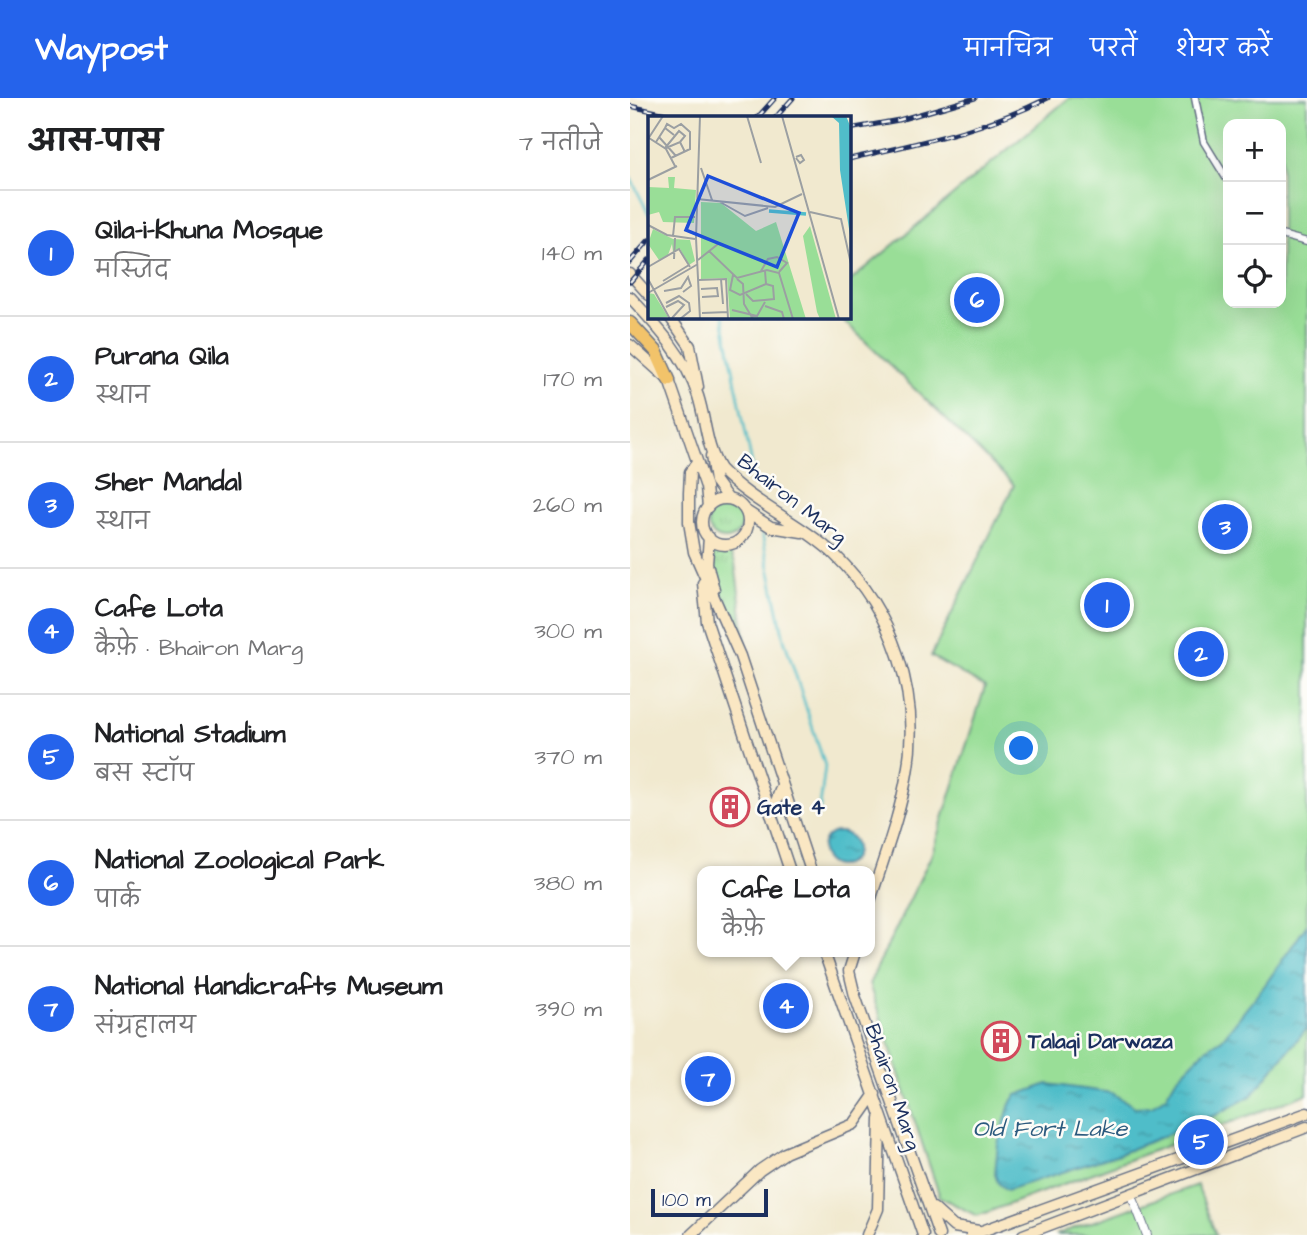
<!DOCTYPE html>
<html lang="hi">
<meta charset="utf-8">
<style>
:root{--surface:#fff;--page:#f6f6f6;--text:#202124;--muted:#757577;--line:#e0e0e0;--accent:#2563eb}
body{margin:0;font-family:"Architects Daughter","Playpen Sans Deva",sans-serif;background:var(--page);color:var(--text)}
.controls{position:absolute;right:21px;top:21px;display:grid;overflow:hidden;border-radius:14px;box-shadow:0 7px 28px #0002}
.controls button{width:63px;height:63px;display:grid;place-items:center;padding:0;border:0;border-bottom:2px solid var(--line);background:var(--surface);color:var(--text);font:35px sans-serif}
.scale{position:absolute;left:21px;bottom:18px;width:117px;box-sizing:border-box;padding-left:7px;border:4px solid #1b2f5e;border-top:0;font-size:19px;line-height:24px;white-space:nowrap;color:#1b2f5e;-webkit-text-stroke:5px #fdfcf7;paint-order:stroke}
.you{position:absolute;left:392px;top:651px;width:24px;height:24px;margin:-18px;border:5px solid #fff;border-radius:50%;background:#1a73e8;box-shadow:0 0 0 10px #1a73e833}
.badge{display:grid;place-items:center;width:46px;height:46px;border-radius:50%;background:var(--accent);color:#fff;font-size:23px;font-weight:700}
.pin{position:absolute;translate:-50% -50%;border:4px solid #fff;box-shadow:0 2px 7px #0006}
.popup{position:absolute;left:67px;top:768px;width:178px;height:91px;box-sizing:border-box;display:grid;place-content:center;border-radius:14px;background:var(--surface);filter:drop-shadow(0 2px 5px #0005);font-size:23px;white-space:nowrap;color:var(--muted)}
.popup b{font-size:26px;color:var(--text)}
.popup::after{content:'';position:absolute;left:50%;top:100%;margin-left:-14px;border:14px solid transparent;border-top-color:var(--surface)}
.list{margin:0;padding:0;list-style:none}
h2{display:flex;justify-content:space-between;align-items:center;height:91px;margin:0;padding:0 28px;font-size:30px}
h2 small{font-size:23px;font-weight:400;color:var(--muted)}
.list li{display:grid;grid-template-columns:46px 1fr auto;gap:21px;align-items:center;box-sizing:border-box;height:126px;padding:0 28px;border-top:2px solid var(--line)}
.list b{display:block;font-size:26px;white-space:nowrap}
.list p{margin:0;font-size:23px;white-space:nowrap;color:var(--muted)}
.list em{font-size:23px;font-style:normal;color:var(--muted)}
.icon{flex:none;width:38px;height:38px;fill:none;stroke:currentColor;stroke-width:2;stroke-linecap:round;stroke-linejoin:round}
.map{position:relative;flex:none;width:677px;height:1137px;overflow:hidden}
header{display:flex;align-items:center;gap:42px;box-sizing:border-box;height:98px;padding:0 35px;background:var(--accent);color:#fff}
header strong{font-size:33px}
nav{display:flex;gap:38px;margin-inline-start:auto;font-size:24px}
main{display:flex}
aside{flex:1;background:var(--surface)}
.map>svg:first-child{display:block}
</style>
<header>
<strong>Waypost</strong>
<nav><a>मानचित्र</a><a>परतें</a><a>शेयर करें</a></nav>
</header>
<main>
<aside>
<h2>आस-पास<small>7 नतीजे</small></h2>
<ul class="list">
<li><span class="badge">1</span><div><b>Qila-i-Khuna Mosque</b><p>मस्जिद</p></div><em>140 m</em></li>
<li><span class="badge">2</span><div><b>Purana Qila</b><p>स्थान</p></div><em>170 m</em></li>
<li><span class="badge">3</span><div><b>Sher Mandal</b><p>स्थान</p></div><em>260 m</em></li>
<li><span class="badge">4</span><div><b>Cafe Lota</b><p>कैफ़े · Bhairon Marg</p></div><em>300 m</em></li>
<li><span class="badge">5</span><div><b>National Stadium</b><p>बस स्टॉप</p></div><em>370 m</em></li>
<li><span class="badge">6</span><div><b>National Zoological Park</b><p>पार्क</p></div><em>380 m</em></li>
<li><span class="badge">7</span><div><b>National Handicrafts Museum</b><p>संग्रहालय</p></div><em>390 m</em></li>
</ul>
</aside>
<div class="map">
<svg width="677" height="1137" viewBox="0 0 677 1137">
<defs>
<pattern id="grass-tufts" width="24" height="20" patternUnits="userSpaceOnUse" patternTransform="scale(1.75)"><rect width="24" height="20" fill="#99de97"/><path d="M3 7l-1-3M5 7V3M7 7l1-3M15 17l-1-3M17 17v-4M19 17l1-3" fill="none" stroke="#83bf85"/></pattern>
<pattern id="water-ripples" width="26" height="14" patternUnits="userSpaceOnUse" patternTransform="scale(1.75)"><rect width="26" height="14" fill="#50bdc9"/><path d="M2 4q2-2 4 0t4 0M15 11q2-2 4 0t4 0" fill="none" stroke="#429aa6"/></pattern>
</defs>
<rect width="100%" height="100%" fill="#fdfcf7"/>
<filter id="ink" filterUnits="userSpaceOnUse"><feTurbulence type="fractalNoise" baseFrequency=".0143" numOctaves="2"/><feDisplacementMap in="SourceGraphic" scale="14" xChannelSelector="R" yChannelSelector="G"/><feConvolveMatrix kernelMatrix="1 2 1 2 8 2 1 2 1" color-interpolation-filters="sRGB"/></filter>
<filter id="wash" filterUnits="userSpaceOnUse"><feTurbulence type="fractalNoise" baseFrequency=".00686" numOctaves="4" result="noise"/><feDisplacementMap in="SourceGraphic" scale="28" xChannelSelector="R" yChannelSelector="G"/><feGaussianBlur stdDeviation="1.57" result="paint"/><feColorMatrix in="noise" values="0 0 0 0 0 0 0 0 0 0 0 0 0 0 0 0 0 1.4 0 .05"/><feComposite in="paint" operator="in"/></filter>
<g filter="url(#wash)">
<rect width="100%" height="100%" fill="#f1e9cf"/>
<path fill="url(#grass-tufts)" stroke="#5a867a" stroke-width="2" d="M78 424a17 17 0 1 1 34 0a17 17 0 1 1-34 0Z
M 83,449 L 100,455 L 105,465 L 116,548 C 102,517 81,484 83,449 Z"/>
<path fill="#99de97" stroke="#5a867a" stroke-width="2" fill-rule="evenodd" d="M 439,0 L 677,0 L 677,996 L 347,1118 L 310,1099 L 239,886 L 301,758 L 355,589 L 301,558 L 384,387 L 210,219 L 219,219 L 219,184 ZM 598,26 L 651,26 L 651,205 L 598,205 Z
M 567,1087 L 586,1137 L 425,1137 Z"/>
<path fill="url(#water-ripples)" stroke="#367694" stroke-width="2" d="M192 751a17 17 0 1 1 34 0a17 17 0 1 1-34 0Z
M 677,827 L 677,930 L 621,998 L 586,1017 L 489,1056 L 377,1092 L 368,1085 L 365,1076 L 368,1046 L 380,1006 L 387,997 L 418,986 L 482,995 L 505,1009 L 522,1008 L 536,998 L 546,981 L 576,951 L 592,941 L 635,887 Z"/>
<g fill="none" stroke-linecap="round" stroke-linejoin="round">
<path stroke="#50bdc9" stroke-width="2.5" d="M 0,79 L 19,116
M 93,219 L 124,377
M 131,431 L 154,541 L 195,668 L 189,717"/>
</g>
</g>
<g filter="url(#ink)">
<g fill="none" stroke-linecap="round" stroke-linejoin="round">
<defs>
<path id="pedestrian" d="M 565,0 L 574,44 L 598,83
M 651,137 L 677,144"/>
<path id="minor" d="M 501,1095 L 517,1137"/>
<path id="secondary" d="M 0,176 L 19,197
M 0,199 C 27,228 56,259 68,298 C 76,323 76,349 90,371 C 123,406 170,424 205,457 C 263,513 291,596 277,675 C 270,718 253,762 240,803
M 40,219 L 60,248 L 68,289
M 0,247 L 39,282 L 76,389 L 78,409
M 81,358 L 85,383 L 98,401
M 66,366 L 60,374 L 59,395 L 59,424 L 64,454 L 110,558 L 181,773
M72 424a23 23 0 1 1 46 0a23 23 0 1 1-46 0Z
M 116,413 L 141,429 L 172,434
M 79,439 L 77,466 L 84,491
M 73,485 L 77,524 L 160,773
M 141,717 L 152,687
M 194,854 L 293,1137
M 225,854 L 219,873 L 225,898 L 309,1137
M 303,1110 L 324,1129 L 349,1133
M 61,1137 L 130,1072 L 155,1055 L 224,1026 L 245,996
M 237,1137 L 248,1111 L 250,1020
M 341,1137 L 677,1015
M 393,1137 L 677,1029"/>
<path id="primary" d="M 0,225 L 26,253 L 39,282"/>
</defs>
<use href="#pedestrian" stroke="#667086" stroke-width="9"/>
<use href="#minor" stroke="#667086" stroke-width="10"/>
<use href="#secondary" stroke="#667086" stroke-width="13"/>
<use href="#primary" stroke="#667086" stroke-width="15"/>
<use href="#pedestrian" stroke="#fff" stroke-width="6"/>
<use href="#minor" stroke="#fff" stroke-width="8"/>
<use href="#secondary" stroke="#fae7c3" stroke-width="10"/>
<use href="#primary" stroke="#f2c36a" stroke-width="12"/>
<defs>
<path id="rail" d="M 0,8 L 50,19
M 128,19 L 145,0
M 146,19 L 163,0
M 219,31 L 269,22 L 345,0
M 219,61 C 287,45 355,32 418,0
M 0,164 L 19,142
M 0,184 L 19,162"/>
</defs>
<use href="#rail" stroke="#1b2f5e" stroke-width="5"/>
<use href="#rail" stroke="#fdfcf7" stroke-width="2.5" stroke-dasharray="8" stroke-linecap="butt"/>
</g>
</g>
<defs>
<symbol id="building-ring" viewBox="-11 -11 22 22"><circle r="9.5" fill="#fdfcf7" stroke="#d1495b" stroke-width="1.5"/><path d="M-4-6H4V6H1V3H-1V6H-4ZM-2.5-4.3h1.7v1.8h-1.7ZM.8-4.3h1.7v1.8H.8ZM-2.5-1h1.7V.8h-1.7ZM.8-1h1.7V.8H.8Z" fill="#d1495b"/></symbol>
</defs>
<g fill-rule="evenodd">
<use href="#building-ring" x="78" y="687" width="44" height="44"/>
<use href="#building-ring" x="349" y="921" width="44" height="44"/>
</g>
<g text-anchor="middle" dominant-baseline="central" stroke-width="5" stroke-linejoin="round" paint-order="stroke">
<g font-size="21" fill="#1b2f5e" stroke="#fdfcf7">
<text transform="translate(162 401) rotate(38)">Bhairon Marg</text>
<text transform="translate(263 989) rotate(71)">Bhairon Marg</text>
</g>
<g font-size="21" font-weight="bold" fill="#1b2f5e" stroke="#fdfcf7" text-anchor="start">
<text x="127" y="709">Gate 4</text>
<text x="398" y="943">Talaqi Darwaza</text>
</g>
<g font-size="23" font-style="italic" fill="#2b5a7e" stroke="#fdfcf7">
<text x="420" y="1031">Old Fort Lake</text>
</g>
</g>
<g transform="translate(18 18)">
<rect width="203" height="203" fill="#f1e9cf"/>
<path d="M 0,177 L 6,178 L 20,201 L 0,203 Z" fill="#99de97"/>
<path d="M 20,61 L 27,61 L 26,72 L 48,74 L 46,107 L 15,106 L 11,96 L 0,99 L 0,71 L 21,72 ZM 53,86 L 73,87 L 108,115 L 128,106 L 158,203 L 82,203 L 79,162 L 53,163 ZM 162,110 L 188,203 L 172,203 L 169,196 L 155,120 ZM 5,113 L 25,123 L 42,124 L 47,145 L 41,149 L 32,133 L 25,136 L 24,128 L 20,139 L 11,144 L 0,128 Z" fill="#99de97"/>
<path d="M 183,0 L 198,0 L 203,12 L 203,126 L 192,54 L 191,7 Z" fill="#50bdc9"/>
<path fill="none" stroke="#50bdc9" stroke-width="3.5" d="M 121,95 L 158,98"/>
<path fill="none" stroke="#9b9fa2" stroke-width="2" d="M 52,0 L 48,122 L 52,203M 99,0 L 113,47M 134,0 L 191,203M 17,12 L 19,8 L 26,12 L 33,8 L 42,16 L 42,33 L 23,42M 11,21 L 28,40M 1,22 L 18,33 L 27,50M 0,23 L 15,0M 8,26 L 17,12 L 26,19M 17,32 L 31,15 L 37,20 L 32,26M 18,32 L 32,26 L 37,36M 148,41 L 153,39 L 156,44 L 152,47 L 148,42M 53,52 L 64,84M 0,64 L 29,50M 49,83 L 127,91 L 154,78M 72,86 L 97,100 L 120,92M 162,96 L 193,103 L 203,148M 0,109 L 19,119 L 47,123M 25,120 L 27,101 L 47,101M 61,135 L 89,162 L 119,154 L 131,157 L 145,203M 26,143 L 27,122M 50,144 L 70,128M 0,151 L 31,133 L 42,151M 113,155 L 120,143 L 129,141 L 139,147 L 131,156M 85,159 L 82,174 L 92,179 L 118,168 L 117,155M 0,163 L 22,203M 73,163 L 75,188M 89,163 L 95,168 L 96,188 L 105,203M 51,164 L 78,163 L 80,203M 15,165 L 41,149M 53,173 L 69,172 L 70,180 L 54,181M 16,175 L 33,172 L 40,161 L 43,170 L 35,176M 0,177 L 50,148M 98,178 L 105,185 L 126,183 L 125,170 L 118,168M 18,187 L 31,180 L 41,187 L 42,195 L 32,203M 117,190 L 134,196 L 136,203M 18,191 L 30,185 L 36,189 L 24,202M 84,194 L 109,200 L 117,186M 54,197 L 80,196"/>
<path fill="#1d4ed8" fill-opacity="0.15" stroke="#1d4ed8" stroke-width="3.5" d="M 60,60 L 151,97 L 129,151 L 38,114 Z"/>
<rect width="203" height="203" fill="none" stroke="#1b2f5e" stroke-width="3.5"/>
</g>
</svg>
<div class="controls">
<button>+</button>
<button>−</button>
<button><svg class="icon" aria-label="locate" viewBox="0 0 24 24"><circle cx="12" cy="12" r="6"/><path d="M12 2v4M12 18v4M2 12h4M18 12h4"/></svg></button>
</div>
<div class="scale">100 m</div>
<div class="you"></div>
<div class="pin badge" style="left:477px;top:507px">1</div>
<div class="pin badge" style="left:571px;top:556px">2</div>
<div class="pin badge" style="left:595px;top:429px">3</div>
<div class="pin badge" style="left:156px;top:908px">4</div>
<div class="popup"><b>Cafe Lota</b>कैफ़े</div>
<div class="pin badge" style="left:571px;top:1044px">5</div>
<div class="pin badge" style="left:347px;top:202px">6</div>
<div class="pin badge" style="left:78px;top:981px">7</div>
</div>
</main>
